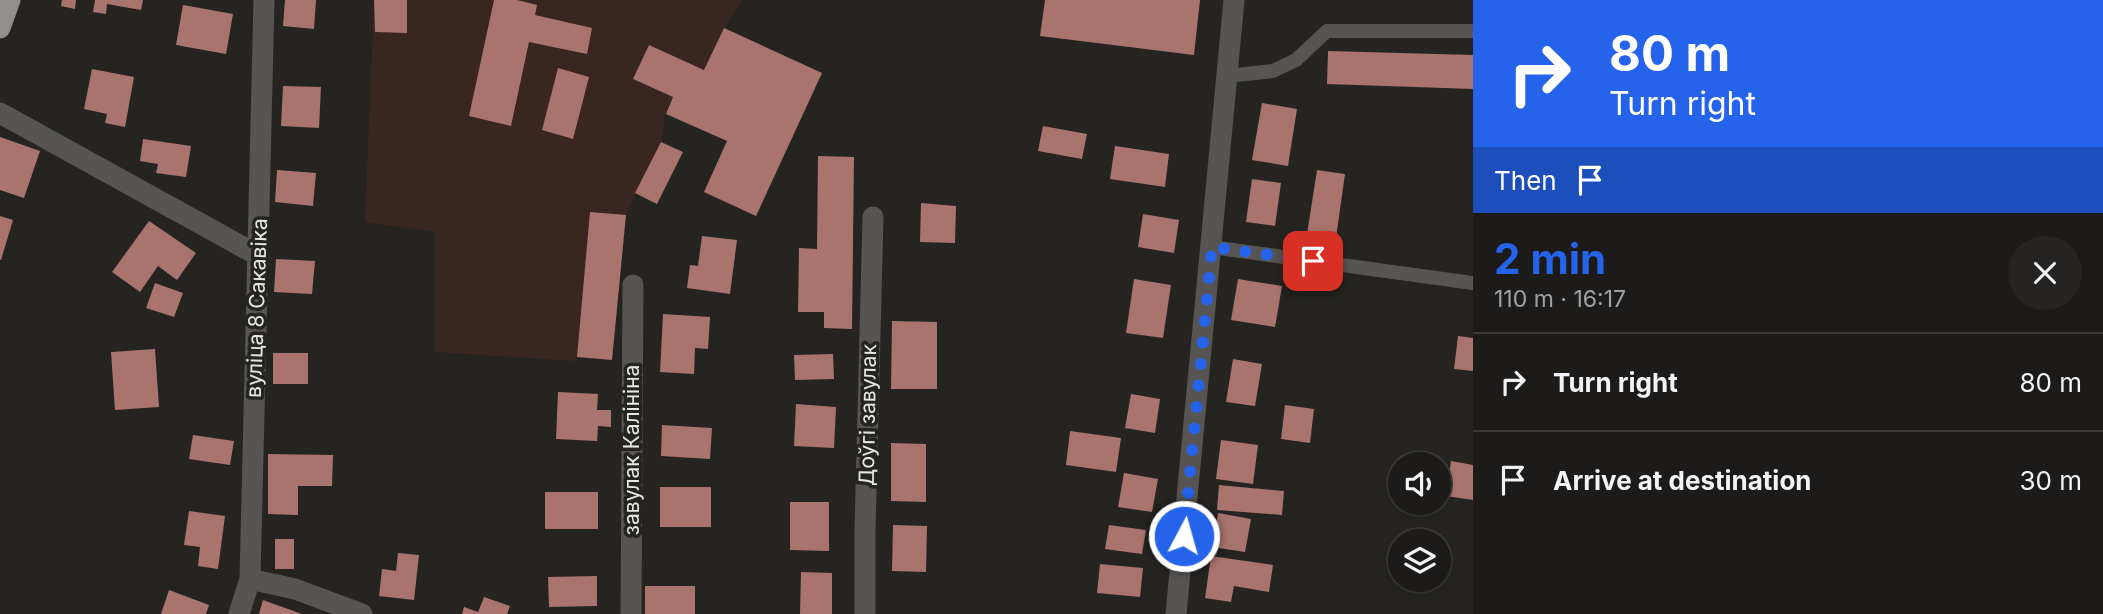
<!DOCTYPE html>
<html lang="en">
<head>
<meta charset="utf-8">
<style>
	body { margin:0; font-family:Inter,sans-serif; background:#252422; color:#f1f3f6; height:100vh; display:flex; flex-direction:column; font-size:26px; white-space:nowrap }
	* { box-sizing:border-box; margin:0 }
	p { font-size:23px; color:#a0a1a2 }
	.icon { flex:none; width:38px; height:38px; fill:none; stroke:currentColor; stroke-width:2; stroke-linecap:round; stroke-linejoin:round }
	.map { position:relative; flex:1; overflow:hidden }
	.details { display:flex; flex-direction:column; background:#1c1b19; width:630px }
	.details>* { flex:none }
	.hud { background:#2563eb; color:#fff; overflow:hidden }
	.buttons { position:absolute; left:1388px; top:452px; display:grid; gap:14px }
	.buttons a { display:grid; place-items:center; width:63px; height:63px; border-radius:50%; background:#1c1b19; box-shadow:0 2px 5px #0004,0 0 0 2px #3a3938; font-size:35px }
	.pin { position:absolute; display:grid; place-items:center; width:60px; height:60px; color:#fff; margin:-30px; border-radius:14px; box-shadow:0 4px 10px #0006 }
	.me { position:absolute; width:77px; margin:-38px; rotate:6deg; stroke-linejoin:round; filter:drop-shadow(0 0 5px #0008) }
	.turn { display:flex; align-items:center; gap:24px; height:147px; padding:0 21px; font-size:32px }
	.turn .icon { width:91px; height:91px; stroke-width:2.5 }
	.turn b { display:block; font-size:49px; line-height:60px }
	.then { display:flex; align-items:center; height:66px; padding:0 21px; background:#0003; gap:14px; font-size:26px }
	.round { display:grid; place-items:center; flex:none; width:74px; height:74px; border-radius:37px; background:#252422 }
	.overview { display:flex; align-items:center; justify-content:space-between; height:119px; padding:0 21px }
	h1 { font-size:42px; font-weight:700; line-height:52px; color:#2563eb }
	ul { padding:0; list-style:none }
	li { display:flex; align-items:center; gap:21px; height:98px; padding:0 21px; border-top:2px solid #3a3938 }
	li div { flex:1 }
	li b { display:block; font-size:26px }
	li em { font-style:normal }
	main { display:flex; flex:1; min-height:0 }
	.map>svg:first-child { display:block }
</style>
</head>
<body>
<main>
<div class="map">
<svg width="1473" height="614" viewBox="0 0 1473 614">
	<rect width="100%" height="100%" fill="#252421"/>
	<path fill="#392620" d="M374,0H742L724,28L704,70L649,45L633,79L673,97L666,114L661,142L626,215L612,360L577,357L576,361L435,352V232L365,222Z"/>
	<g fill="#a9746d">
		<path d="M62,0H76L75,9L61,6Z"/>
		<path d="M95,0H143L141,10L107,4L106,14L93,12Z"/>
		<path d="M285,0H316L314,29L283,26Z"/>
		<path d="M374,0H407V33L375,32Z"/>
		<path d="M494,0H517L537,5L535,15L592,28L587,54L529,42L511,126L469,116Z"/>
		<path d="M1045,0H1200L1194,55L1040,36Z"/>
		<path d="M183,5L233,14L226,54L176,45Z"/>
		<path d="M724,28L822,73L756,216L704,192L727,141L666,114L673,97L633,79L649,45L704,70Z"/>
		<path d="M1328,51L1473,55V89L1327,84Z"/>
		<path d="M558,68L589,77L573,139L542,130Z"/>
		<path d="M92,69L134,77L125,127L105,123L107,114L84,109Z"/>
		<path d="M283,86L321,87L319,128L281,126Z"/>
		<path d="M1262,103L1297,109L1288,166L1252,160Z"/>
		<path d="M1043,126L1087,134L1082,159L1038,151Z"/>
		<path d="M0,137L40,151L24,198L0,190Z"/>
		<path d="M143,139L191,146L186,177L156,173L158,164L140,161Z"/>
		<path d="M661,142L683,152L657,204L635,193Z"/>
		<path d="M1115,146L1169,154L1165,187L1110,179Z"/>
		<path d="M818,156L854,157L852,329L824,328V312H798L799,248L817,249Z"/>
		<path d="M277,170L316,173L313,206L275,202Z"/>
		<path d="M1317,170L1345,174L1336,238L1307,234Z"/>
		<path d="M1252,179L1281,183L1275,226L1246,222Z"/>
		<path d="M921,203L956,206L955,243L920,242Z"/>
		<path d="M590,212L626,215L612,360L577,357Z"/>
		<path d="M1143,214L1179,220L1174,253L1138,247Z"/>
		<path d="M0,216L13,220L1,260H0Z"/>
		<path d="M149,221L196,253L177,280L158,266L140,292L112,272Z"/>
		<path d="M702,236L737,240L730,294L687,288L690,265L698,266Z"/>
		<path d="M276,259L315,261L312,294L274,292Z"/>
		<path d="M1134,279L1171,285L1163,338L1126,333Z"/>
		<path d="M1238,279L1282,286L1275,327L1231,320Z"/>
		<path d="M155,283L183,293L174,317L146,308Z"/>
		<path d="M663,314L710,317L708,349L695,348L694,374L660,372Z"/>
		<path d="M892,321L937,322V389H891Z"/>
		<path d="M1458,336L1473,338V371L1454,369Z"/>
		<path d="M155,349L159,407L115,410L111,352Z"/>
		<rect x="273" y="353" width="35" height="31"/>
		<path d="M833,354L834,379L795,380L794,355Z"/>
		<path d="M1233,359L1262,364L1255,406L1226,402Z"/>
		<path d="M558,392L598,394L597,410H611V427L598,426L597,441L556,439Z"/>
		<path d="M1131,394L1160,399L1155,433L1125,428Z"/>
		<path d="M796,404L836,407L834,448L794,446Z"/>
		<path d="M1285,405L1314,409L1310,443L1281,439Z"/>
		<path d="M662,425L712,428L710,459L661,456Z"/>
		<path d="M1070,431L1121,438L1116,472L1066,465Z"/>
		<path d="M193,435L234,441L230,465L189,459Z"/>
		<path d="M1221,440L1258,445L1253,484L1216,479Z"/>
		<path d="M891,443L926,444V502L891,501Z"/>
		<path d="M268,454L333,455L332,486H298V515L268,514Z"/>
		<path d="M1451,461L1473,465V500L1446,496Z"/>
		<path d="M1124,473L1158,479L1152,512L1118,507Z"/>
		<path d="M1219,485L1284,491L1282,515L1217,510Z"/>
		<rect x="660" y="487" width="51" height="40"/>
		<rect x="545" y="492" width="53" height="37"/>
		<path d="M790,502H829V551L790,550Z"/>
		<path d="M189,511L225,516L218,569L198,566L200,547L184,545Z"/>
		<path d="M1218,513L1251,519L1245,552L1212,547Z"/>
		<path d="M893,525L927,526L926,572L892,571Z"/>
		<path d="M1109,525L1146,530L1142,554L1105,549Z"/>
		<rect x="275" y="539" width="19" height="30"/>
		<path d="M398,553L419,555L414,600L379,596L382,569L396,571Z"/>
		<path d="M1211,556L1273,565L1269,592L1234,586L1231,602L1205,598Z"/>
		<path d="M1100,564L1143,568L1140,597L1097,593Z"/>
		<path d="M801,572L832,573V614H800Z"/>
		<path d="M597,576V606L549,607L548,577Z"/>
		<rect x="645" y="586" width="50" height="28"/>
		<path d="M169,590L209,605L206,614H161Z"/>
		<path d="M484,597L510,606L507,614H462L464,607L478,612Z"/>
		<path d="M263,600L302,614H259Z"/>
	</g>
	<g fill="none" stroke-linecap="round" stroke-linejoin="round">
		<g stroke="#565554" stroke-width="14">
			<path d="M1227,76L1273,71L1296,60L1327,31H1473"/>
			<path d="M1211,247L1473,283"/>
		</g>
		<g stroke="#565554" stroke-width="21">
			<path d="M0,113L259,256"/>
			<path d="M250,579L295,589L362,614"/>
			<path d="M239,614L250,579L264,0"/>
			<path d="M631,614L633,285"/>
			<path d="M865,614V531L873,217"/>
		</g>
		<path stroke="#565554" stroke-width="21" d="M1176,614L1234,0"/>
		<path stroke="#928e8d" stroke-width="21" d="M0,28L10,0"/>
	</g>
	<g fill="none" stroke-linecap="round" stroke-linejoin="round">
		<path stroke="#2563eb" stroke-width="12" stroke-dasharray="0 21.6" d="M1184,536L1212,247L1313,261"/>
	</g>
	<g text-anchor="middle" stroke-width="7" stroke-linejoin="round" paint-order="stroke">
		<g font-size="21" fill="#e6e6e4" stroke="#252421">
			<text transform="translate(257 308) rotate(-88)" y="7">вуліца 8 Сакавіка</text>
			<text transform="translate(868 415) rotate(-89)" y="7">Доўгі завулак</text>
			<text transform="translate(632 450) rotate(-90)" y="7">завулак Калініна</text>
		</g>
	</g>
</svg>
<div class="buttons">
<a><svg class="icon" aria-label="sound" viewBox="0 0 24 24"><path d="M4 9h4l5-4v14l-5-4H4zM17 9q2 3 0 6"/></svg></a>
<a><svg class="icon" aria-label="layers" viewBox="0 0 24 24"><path d="M12 4l9 5-9 5-9-5zM3 14l9 5 9-5"/></svg></a>
</div>
<div class="pin" style="left:1313px;top:261px;background:#d93025"><svg class="icon" aria-label="arrive" viewBox="0 0 24 24"><path d="M6 21V4h12l-3 4 3 4H6"/></svg></div>
<svg class="me" style="left:1184px;top:536px" viewBox="-20 -20 40 40"><circle r="17" fill="#2563eb" stroke="#fff" stroke-width="3"/><path d="M0-11L8 9 0 5-8 9z" fill="#fff"/></svg>
</div>
<section class="details">
<div class="hud">
<div class="turn"><svg class="icon" aria-label="right" viewBox="0 0 24 24"><path d="M7 20v-9h11M14 6l5 5-5 5"/></svg><div><b>80 m</b>Turn right</div></div>
<div class="then">Then<svg class="icon" aria-label="arrive" viewBox="0 0 24 24"><path d="M6 21V4h12l-3 4 3 4H6"/></svg></div>
</div>
<div class="overview"><div><h1>2 min</h1><p>110 m · 16:17</p></div><a class="round"><svg class="icon" aria-label="close" viewBox="0 0 24 24"><path d="M6 6l12 12M18 6L6 18"/></svg></a></div>
<ul>
<li><svg class="icon" aria-label="right" viewBox="0 0 24 24"><path d="M7 20v-9h11M14 6l5 5-5 5"/></svg><div><b>Turn right</b></div><em>80 m</em></li>
<li><svg class="icon" aria-label="arrive" viewBox="0 0 24 24"><path d="M6 21V4h12l-3 4 3 4H6"/></svg><div><b>Arrive at destination</b></div><em>30 m</em></li>
</ul>
</section>
</main>
</body>
</html>
